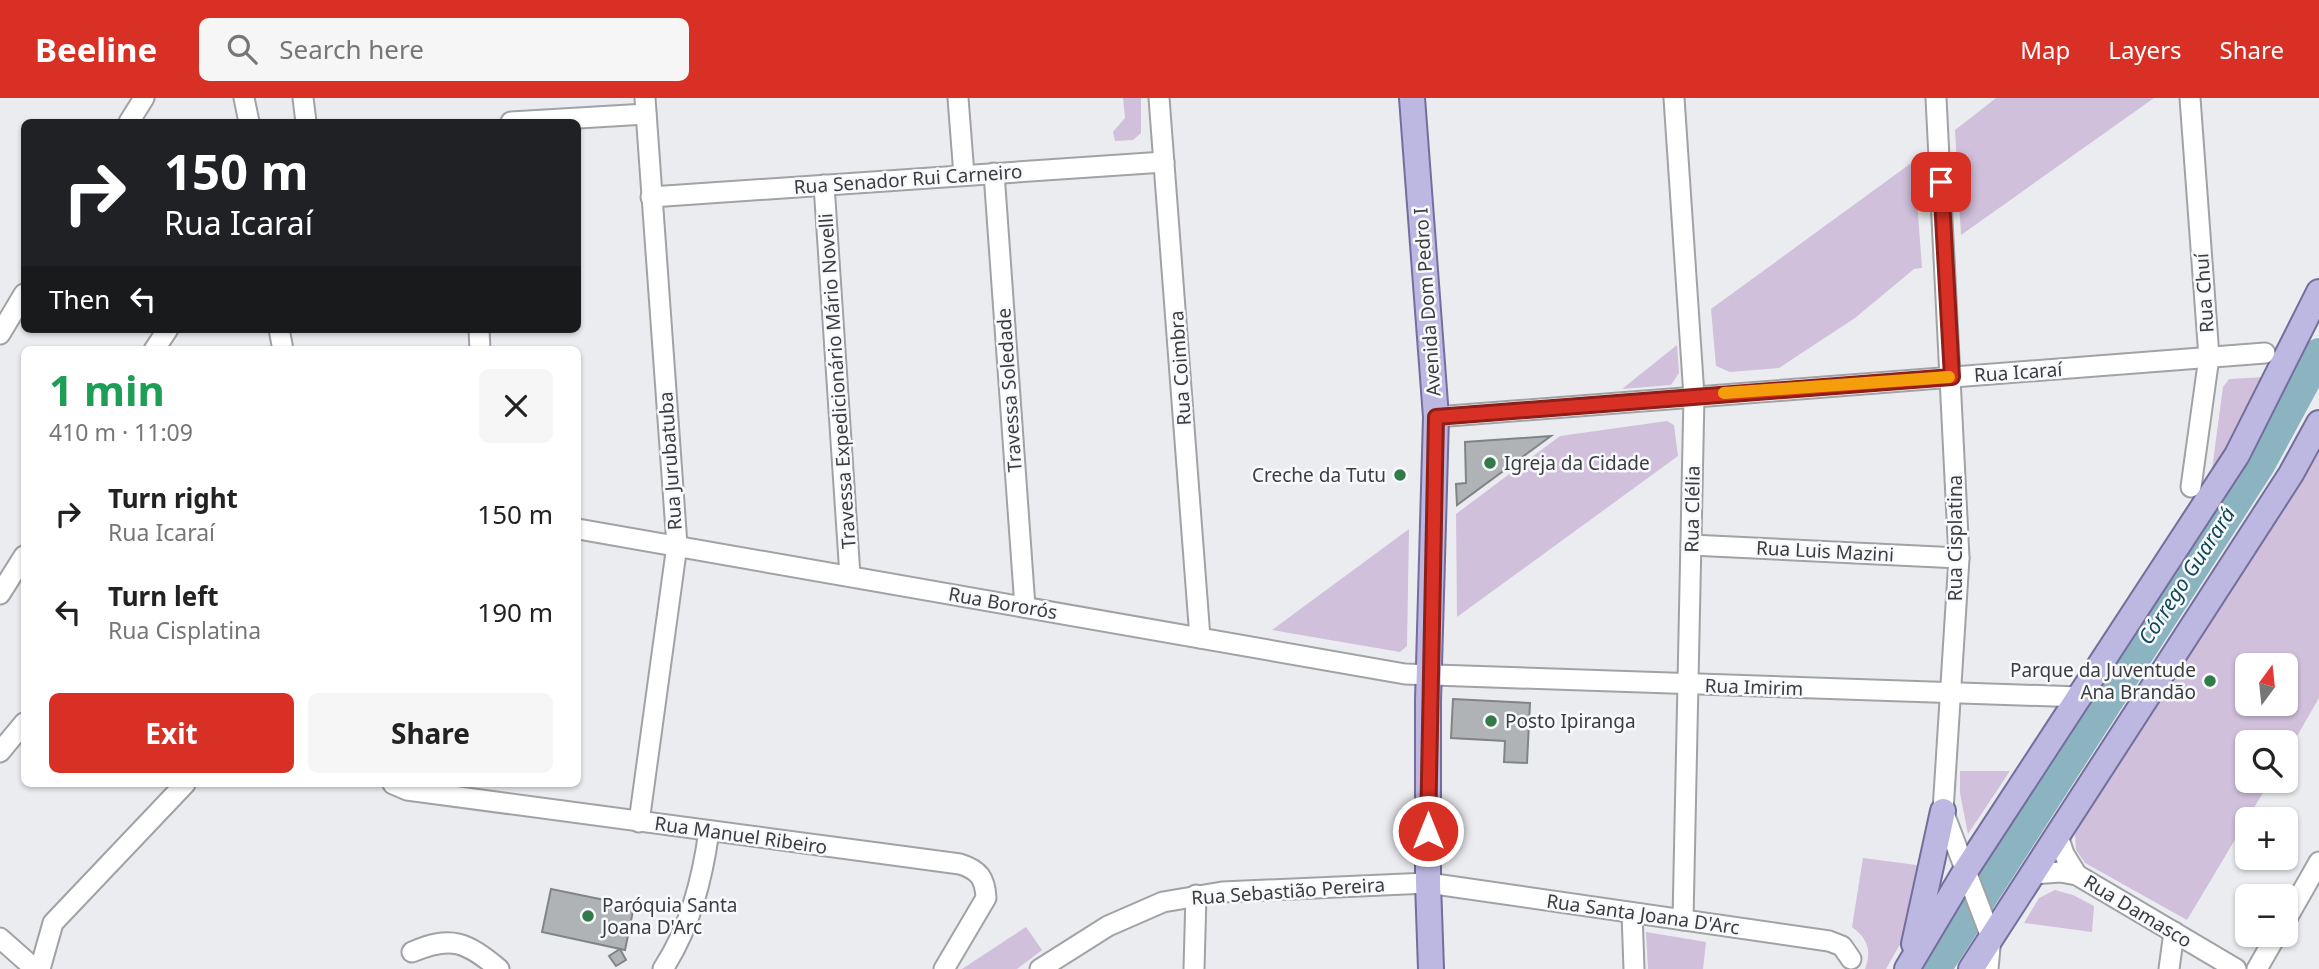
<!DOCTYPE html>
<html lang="en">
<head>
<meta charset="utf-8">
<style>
	body { margin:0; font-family:"Noto Sans",sans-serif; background:#f6f6f6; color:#222; height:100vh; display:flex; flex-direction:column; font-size:26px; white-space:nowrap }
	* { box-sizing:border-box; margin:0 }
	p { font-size:23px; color:#767676 }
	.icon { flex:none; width:38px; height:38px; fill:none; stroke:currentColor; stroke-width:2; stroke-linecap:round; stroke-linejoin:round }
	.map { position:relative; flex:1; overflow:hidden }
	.sheet { position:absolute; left:21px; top:248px; width:560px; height:441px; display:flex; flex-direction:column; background:#fff; border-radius:10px; box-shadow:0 2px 5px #0004 }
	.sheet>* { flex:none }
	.top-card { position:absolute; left:21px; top:21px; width:560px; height:214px; border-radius:10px; box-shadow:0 2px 5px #0004; background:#202124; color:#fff; overflow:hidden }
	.needle { width:46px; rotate:15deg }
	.controls { position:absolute; left:2235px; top:555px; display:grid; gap:14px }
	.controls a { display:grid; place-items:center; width:63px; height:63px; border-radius:10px; background:#fff; box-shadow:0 2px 5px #0004; font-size:35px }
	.pin { position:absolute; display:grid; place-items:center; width:60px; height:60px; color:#fff; margin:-30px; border-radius:14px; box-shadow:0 4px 10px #0006 }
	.me { position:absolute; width:77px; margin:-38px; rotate:0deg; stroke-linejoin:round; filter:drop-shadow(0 0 5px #0008) }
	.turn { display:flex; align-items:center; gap:24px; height:147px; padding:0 28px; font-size:32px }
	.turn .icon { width:91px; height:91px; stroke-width:2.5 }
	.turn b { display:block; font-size:49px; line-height:60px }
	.then { display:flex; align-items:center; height:66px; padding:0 28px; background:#0003; gap:14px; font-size:26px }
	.round { display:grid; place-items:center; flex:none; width:74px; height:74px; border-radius:10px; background:#f6f6f6 }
	.summary { display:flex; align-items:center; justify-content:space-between; height:119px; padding:0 28px }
	h1 { font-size:42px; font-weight:700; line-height:52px; color:#1e9e55 }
	.primary-button { display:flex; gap:14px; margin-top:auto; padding:14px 28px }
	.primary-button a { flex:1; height:80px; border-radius:10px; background:#d93025; color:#fff; font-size:28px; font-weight:700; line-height:80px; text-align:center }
	.primary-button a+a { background:#f6f6f6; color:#222 }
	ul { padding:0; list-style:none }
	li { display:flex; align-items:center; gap:21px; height:98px; padding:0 28px }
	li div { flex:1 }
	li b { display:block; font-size:26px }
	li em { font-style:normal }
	header { display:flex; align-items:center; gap:42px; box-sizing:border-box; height:98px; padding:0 35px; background:#d93025; color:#fff }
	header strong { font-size:33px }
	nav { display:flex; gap:38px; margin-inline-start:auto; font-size:24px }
	.search { width:490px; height:63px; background:#f6f6f6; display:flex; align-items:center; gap:18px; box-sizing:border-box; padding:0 24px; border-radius:10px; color:#767676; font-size:26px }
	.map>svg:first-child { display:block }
</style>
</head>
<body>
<header>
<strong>Beeline</strong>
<div class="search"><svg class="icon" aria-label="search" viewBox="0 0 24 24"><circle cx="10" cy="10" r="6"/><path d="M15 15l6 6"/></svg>Search here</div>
<nav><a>Map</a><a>Layers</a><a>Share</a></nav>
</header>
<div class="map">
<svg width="2319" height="871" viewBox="0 0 2319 871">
	<rect width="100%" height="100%" fill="#eaecef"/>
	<g fill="#d0c0dc" fill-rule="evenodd">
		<path d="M1123,0H1141V35L1133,42L1115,43L1113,34L1125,20Z"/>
		<path d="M1996,0H2154L1961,137L1955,32Z"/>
		<path d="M1914,63L1922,170L1914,171L1855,220L1779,270L1730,274L1716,268L1711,211Z"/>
		<path d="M1677,247L1679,275L1671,287L1622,291Z"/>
		<path d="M2265,279L2211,379L2223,289L2229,281Z"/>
		<path d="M1667,323L1674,327L1678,358L1457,519L1456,416L1560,338Z"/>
		<path d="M2319,350V600L2286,657V644H2247V682L2270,683L2187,822L2085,765L2076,752L2075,736ZM2247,567H2286V606H2247Z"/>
		<path d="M1409,431L1407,548L1400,554L1272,532Z"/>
		<path d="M1960,673H2010L1968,736L1960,695Z"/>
		<path d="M1863,760L1924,768L1907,834L1886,871H1865C1872,853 1868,841 1852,829Z"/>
		<path d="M2055,792L2073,797L2094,808L2092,834L2024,825L2039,800Z"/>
		<path d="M1026,829L1042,852L1017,871H962Z"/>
		<path d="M1646,834L1706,844L1703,871H1648Z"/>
	</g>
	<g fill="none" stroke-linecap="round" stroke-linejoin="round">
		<path stroke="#8bb3c0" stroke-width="32" d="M1935,871L2260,365L2319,256"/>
	</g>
	<g fill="#b0b3b6" stroke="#818486" stroke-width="2">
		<path d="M1551,338L1457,407L1456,386L1466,385L1465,344Z"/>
		<path d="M1453,601L1530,605L1527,665L1504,664L1505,643L1451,640Z"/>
		<path d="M551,791L634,808L625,852L542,834Z"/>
		<path d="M620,851L626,862L616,868L609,858Z"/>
	</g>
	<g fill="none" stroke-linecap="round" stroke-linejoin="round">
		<defs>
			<g id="minor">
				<path d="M244,0L249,24"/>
				<path d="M303,0L306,24"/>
				<path d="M958,0L964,77"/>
				<path d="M1159,0L1200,540"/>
				<path d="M1674,0L1694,298L1683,822"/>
				<path d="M1936,0L1959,460L1943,713L1991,839L1988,871"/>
				<path d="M2190,0L2209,259L2191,389"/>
				<path d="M129,24L144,0"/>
				<path d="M511,24L646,16"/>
				<path d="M994,75L1025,509"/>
				<path d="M824,87L850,478"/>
				<path d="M651,99L1164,64"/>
				<path d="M279,231L283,252"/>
				<path d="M479,231L480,252"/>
				<path d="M0,236L24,196"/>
				<path d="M154,252L168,231"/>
				<path d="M1436,319L2265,255"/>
				<path d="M578,431L1405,576L2080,599"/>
				<path d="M1691,447L1959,460"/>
				<path d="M0,496L24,458"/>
				<path d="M0,654L24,625"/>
				<path d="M393,686L407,692L960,766C979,772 985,780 986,800L944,871"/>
				<path d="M639,724L677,447L645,0"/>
				<path d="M2057,735L2064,756L2077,777"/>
				<path d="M2032,776L2060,774L2077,777L2236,871"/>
				<path d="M1632,815L1634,871"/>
				<path d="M2286,822L2319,764"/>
				<path d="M0,840L35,871"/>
				<path d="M412,854C452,837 466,844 499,871"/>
				<path d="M40,871L53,825L185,686"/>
				<path d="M663,871C690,829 702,783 709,733"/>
				<path d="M1040,871L1108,828L1163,804L1222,794L1428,785L1829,843L1842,848L1851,861"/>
				<path d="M1194,871L1196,797"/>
				<path d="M2169,871L2174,834"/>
				<path d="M2257,871L2277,836"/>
			</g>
			<g id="major">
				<path d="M1412,0L1436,319L1428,603V785L1431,871"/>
				<path d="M1914,846L1943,713"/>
				<path d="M1907,871L1966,772L2237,357L2319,194"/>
				<path d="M1971,871L2291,376L2319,325"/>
			</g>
		</defs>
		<use href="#minor" stroke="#a0a2a5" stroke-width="23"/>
		<use href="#major" stroke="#736e9c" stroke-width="28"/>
		<use href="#minor" stroke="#fff" stroke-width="19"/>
		<use href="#major" stroke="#bcb8e2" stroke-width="24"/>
	</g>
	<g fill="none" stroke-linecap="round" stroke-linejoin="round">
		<defs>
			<path id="route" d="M1428,733L1436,319L1952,279L1941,84"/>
		</defs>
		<use href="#route" stroke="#8d1f18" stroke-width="18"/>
		<use href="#route" stroke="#d93025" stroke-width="12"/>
		<path stroke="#f59e0b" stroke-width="12" d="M1724,295L1949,279"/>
	</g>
	<g fill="#327b49" stroke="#f8f9fc" stroke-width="2.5">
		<circle cx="1490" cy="365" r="7"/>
		<circle cx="1400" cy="377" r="7"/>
		<circle cx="2210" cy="583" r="7"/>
		<circle cx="1491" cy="623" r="7"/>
		<circle cx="588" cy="818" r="7"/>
	</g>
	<g text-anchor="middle" stroke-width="5" stroke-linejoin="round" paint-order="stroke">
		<g font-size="19" fill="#3c3d3e" stroke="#f8f9fc">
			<text transform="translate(908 81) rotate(-4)" y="7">Rua Senador Rui Carneiro</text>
			<text transform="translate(2204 195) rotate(-94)" y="7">Rua Chuí</text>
			<text transform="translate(1427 204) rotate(-94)" y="7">Avenida Dom Pedro I</text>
			<text transform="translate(1180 270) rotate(-94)" y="7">Rua Coimbra</text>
			<text transform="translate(2018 274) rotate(-4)" y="7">Rua Icaraí</text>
			<text transform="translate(837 283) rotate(-94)" y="7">Travessa Expedicionário Mário Novelli</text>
			<text transform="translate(1009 292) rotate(-94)" y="7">Travessa Soledade</text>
			<text transform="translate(670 363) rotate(-94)" y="7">Rua Jurubatuba</text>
			<text transform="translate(1692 411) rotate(-89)" y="7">Rua Clélia</text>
			<text transform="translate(1955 440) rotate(-90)" y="7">Rua Cisplatina</text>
			<text transform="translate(1825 453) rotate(3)" y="7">Rua Luis Mazini</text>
			<text transform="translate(1003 505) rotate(10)" y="7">Rua Bororós</text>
			<text transform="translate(1754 589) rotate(2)" y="7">Rua Imirim</text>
			<text transform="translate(741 737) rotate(8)" y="7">Rua Manuel Ribeiro</text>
			<text transform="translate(1288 793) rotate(-4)" y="7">Rua Sebastião Pereira</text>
			<text transform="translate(2138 813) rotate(31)" y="7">Rua Damasco</text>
			<text transform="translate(1643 816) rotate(8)" y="7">Rua Santa Joana D'Arc</text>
		</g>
		<g font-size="19" fill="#3c3d3e" stroke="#f8f9fc" text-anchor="start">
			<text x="1504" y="372">Igreja da Cidade</text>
			<text x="1386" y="384" text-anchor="end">Creche da Tutu</text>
			<text x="2196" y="579" text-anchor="end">Parque da Juventude<tspan x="2196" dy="22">Ana Brandão</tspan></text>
			<text x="1505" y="630">Posto Ipiranga</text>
			<text x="602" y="814">Paróquia Santa<tspan x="602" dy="22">Joana D'Arc</tspan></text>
		</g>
		<g font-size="21" font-style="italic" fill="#0f4858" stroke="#f8f9fc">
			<text transform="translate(2187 478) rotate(-57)" y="7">Córrego Guarará</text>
		</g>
	</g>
</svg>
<div class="controls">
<a><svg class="needle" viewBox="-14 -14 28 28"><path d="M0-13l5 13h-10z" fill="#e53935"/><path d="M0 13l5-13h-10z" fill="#767676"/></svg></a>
<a><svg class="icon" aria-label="search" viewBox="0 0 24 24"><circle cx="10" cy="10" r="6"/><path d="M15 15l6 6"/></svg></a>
<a>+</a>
<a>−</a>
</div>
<div class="pin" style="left:1941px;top:84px;background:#d93025"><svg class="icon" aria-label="arrive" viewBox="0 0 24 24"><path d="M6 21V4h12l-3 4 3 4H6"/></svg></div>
<svg class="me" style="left:1428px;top:733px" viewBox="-20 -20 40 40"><circle r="17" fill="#d93025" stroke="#fff" stroke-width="3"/><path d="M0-11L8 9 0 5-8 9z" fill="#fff"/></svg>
<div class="top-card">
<div class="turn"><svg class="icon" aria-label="right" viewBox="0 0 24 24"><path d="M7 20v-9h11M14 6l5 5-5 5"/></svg><div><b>150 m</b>Rua Icaraí</div></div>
<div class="then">Then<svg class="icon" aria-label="left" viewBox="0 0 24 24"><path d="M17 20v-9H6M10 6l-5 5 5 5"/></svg></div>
</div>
<section class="sheet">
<div class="summary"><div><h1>1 min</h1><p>410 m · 11:09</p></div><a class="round"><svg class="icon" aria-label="close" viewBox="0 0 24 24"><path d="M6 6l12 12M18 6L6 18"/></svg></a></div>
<ul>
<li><svg class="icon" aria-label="right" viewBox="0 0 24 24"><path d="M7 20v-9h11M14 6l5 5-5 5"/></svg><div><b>Turn right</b><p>Rua Icaraí</p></div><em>150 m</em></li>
<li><svg class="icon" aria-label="left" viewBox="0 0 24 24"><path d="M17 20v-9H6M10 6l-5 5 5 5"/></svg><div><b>Turn left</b><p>Rua Cisplatina</p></div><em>190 m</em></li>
</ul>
<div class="primary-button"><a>Exit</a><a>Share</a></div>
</section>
</div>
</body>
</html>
